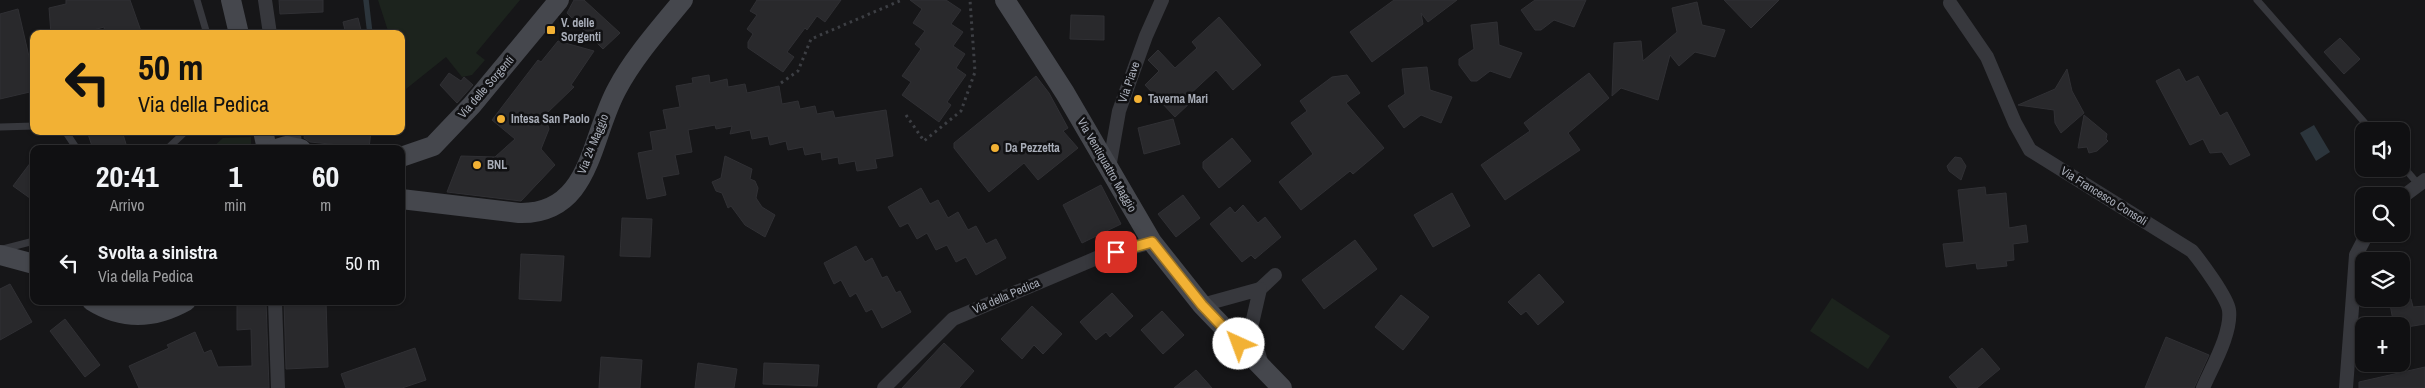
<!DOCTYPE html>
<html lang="it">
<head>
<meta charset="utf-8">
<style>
	body { margin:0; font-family:"Archivo Narrow",sans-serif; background:#1e1e20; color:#f1f3f6; height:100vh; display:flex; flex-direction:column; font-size:19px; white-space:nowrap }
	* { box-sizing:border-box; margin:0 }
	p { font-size:16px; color:#9c9d9f }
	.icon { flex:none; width:28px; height:28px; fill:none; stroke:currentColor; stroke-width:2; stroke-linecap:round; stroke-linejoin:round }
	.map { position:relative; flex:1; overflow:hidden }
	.drawer { position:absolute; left:30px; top:145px; width:375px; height:160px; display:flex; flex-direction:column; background:#101012; border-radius:10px; box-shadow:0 1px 4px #0004,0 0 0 1px #303032 }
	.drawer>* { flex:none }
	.hud { position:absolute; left:30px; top:30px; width:375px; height:105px; border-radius:10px; box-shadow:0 1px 4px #0004,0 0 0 1px #303032; background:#f2b134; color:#111; overflow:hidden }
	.buttons { position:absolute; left:2355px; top:122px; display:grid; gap:10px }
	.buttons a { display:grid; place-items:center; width:55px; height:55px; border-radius:10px; background:#101012; box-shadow:0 1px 4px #0004,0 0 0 1px #303032; font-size:25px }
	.pin { position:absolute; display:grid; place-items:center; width:42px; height:42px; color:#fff; margin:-21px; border-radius:10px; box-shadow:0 2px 8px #0006 }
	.me { position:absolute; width:55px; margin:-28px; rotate:317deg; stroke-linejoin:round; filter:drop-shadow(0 0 4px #0008) }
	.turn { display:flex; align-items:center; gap:18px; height:105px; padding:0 25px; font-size:22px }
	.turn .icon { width:65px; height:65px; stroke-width:2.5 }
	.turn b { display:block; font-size:35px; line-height:42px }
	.eta { display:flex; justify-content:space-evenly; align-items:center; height:85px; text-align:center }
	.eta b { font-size:30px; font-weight:800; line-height:35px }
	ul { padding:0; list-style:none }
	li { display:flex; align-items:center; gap:15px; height:65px; padding:0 25px }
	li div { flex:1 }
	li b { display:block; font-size:19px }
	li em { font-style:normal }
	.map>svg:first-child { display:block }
</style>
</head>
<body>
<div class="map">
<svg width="2425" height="388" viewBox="0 0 2425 388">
	<rect width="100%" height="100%" fill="#161618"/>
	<g fill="#1c231d">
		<path d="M378,0H520L476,53L485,60L472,75L462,77L446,57L406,89L401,73V34H389Z"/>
		<path d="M251,137V149H211L223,138Z"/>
		<path d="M1832,298L1890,336L1868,369L1810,331Z"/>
	</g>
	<path fill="#2c353c" d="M2314,125L2330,152L2316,161L2300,133Z"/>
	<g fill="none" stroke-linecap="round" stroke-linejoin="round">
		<path stroke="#2c353c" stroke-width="5.5" d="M366,0L370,34"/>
	</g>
	<g fill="#29292c" stroke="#303034">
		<path d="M66,0H130L142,34H105L104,27L80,34H51L49,8L66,4Z"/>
		<path d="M279,0H323V12L280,14Z"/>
		<path d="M574,0H584L620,33L603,49L567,13Z"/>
		<path d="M757,0H841L825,22L817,16L807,30L805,28L787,52L794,57L783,72L748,48V42L753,34L747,29L757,15L750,11Z"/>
		<path d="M910,0H946L961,10L951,24L963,32L953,46L965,54L956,68L966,75L947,102L951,105L939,122L902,95L911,82L902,76L921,49L915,44L925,31L913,23L922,9Z"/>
		<path d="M1394,0H1457L1428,22L1421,13L1423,24L1372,62L1350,32Z"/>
		<path d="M1535,0H1586L1574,27L1554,20L1541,30H1535L1521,10Z"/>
		<path d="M1724,0H1779L1751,28Z"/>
		<path d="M1697,2L1702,25L1725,30L1715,57L1695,52L1679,66L1670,55L1658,100L1621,88L1612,96L1614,43L1641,41L1643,61L1677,32L1672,8Z"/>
		<path d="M18,9L34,78V91L0,99V14Z"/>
		<path d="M1071,15L1104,16V40L1070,39Z"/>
		<path d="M1219,17L1261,65L1233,90L1216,70L1187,97L1191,102L1175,117L1145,85L1159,71L1148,60L1158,50L1175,68L1197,48L1192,42Z"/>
		<path d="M358,18L362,34H346L343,22Z"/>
		<path d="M1497,22L1499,45L1522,53L1510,78L1490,71L1477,81H1471L1459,65V59L1474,49L1471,25Z"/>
		<path d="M2340,38L2360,59L2344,74L2324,52Z"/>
		<path d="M558,41L594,51L571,85L574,87L545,115L549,129L541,149L555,165L521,201L447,192L461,156L495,157L515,139L492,120L538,60L541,62Z"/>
		<path d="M1427,67L1430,90L1452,97L1441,123L1421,115L1404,128L1388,106L1405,94L1402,69Z"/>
		<path d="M2067,69L2072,91L2084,113L2061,133L2055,123L2054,110L2018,105L2055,89Z"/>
		<path d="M2179,69L2186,82L2198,76L2220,116L2227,112L2250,155L2230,165L2222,152L2210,153L2203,139L2190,145L2156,81Z"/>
		<path d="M449,73L461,81L464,77L473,85L457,103L440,85Z"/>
		<path d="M1589,73L1609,98L1568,133L1580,150L1505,200L1481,165L1530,131L1524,123Z"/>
		<path d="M709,75L710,83L727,79L728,87L745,84L747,93L779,86L782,104L798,101L800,109L815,106L817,114L833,111L835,118L886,110L893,156L875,159L877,168L857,171L855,161L839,164L838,157L822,160L821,152L805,155L803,147L788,150L786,141L770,145L768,136L752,139L750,130L730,134L732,126L716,129L715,125L688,130L692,152L675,155L679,174L662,177L666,195L647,199L638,153L653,150L650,132L667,129L663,110L680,107L676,86L693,83L692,78Z"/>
		<path d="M1347,75L1360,93L1346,103L1384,148L1353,174L1350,171L1301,210L1279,182L1313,154L1291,123L1307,111L1300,101L1332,77Z"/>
		<path d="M1036,76L1049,93L1068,128L1063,131L1078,148L1038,180L1024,163L989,192L954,148V143Z"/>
		<path d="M2084,115L2107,134L2106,139L2108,141L2097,151L2089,153L2087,147L2078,148Z"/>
		<path d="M1173,119L1180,144L1144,154L1138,128Z"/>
		<path d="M87,131H122L126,144L111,149H93Z"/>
		<path d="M305,131H371L369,148L310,142L304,138Z"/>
		<path d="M1232,138L1251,161L1219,188L1203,168V162Z"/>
		<path d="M725,156L752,169L750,179L755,181L758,188L756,198L762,207L775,215L765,237L745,225L731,206L728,208L722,193L716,191L712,182L721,178Z"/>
		<path d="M1955,157L1961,158L1966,166L1961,180L1949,171L1947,166Z"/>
		<path d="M34,158V201L13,186Z"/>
		<path d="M1101,185L1121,224L1082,243L1063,205Z"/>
		<path d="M1985,187L1986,195L2006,193L2009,228L2026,225L2028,242L2013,244L2014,260L2006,261L2007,266L1977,269L1976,263L1946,267L1943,244L1964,242L1958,190Z"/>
		<path d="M921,188L930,204L938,200L948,218L958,212L968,230L976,226L986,244L996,239L1006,258L976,275L966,257L956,262L947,245L936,250L927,233L917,239L908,223L900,227L888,207Z"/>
		<path d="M1452,193L1470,226L1433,247L1414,215Z"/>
		<path d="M1183,195L1200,218L1176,237L1158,214Z"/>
		<path d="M1243,205L1258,223L1265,217L1281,237L1255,259L1251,255L1242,262L1210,224L1230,207L1235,213Z"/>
		<path d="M622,218L652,219L650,257L620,256Z"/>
		<path d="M1355,240L1377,269L1324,309L1302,280Z"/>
		<path d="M856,246L865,262L872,258L882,278L887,276L896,293L900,291L911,312L882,328L872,309L866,312L856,293L850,297L841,280L834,284L824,263Z"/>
		<path d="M521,254L564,256L561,301L519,299Z"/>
		<path d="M1539,274L1564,302L1538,325L1526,311L1521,315L1508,302Z"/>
		<path d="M10,284L32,322L0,340V289Z"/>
		<path d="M1112,293L1133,316L1110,337L1106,332L1096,340L1080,322Z"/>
		<path d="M1401,295L1429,317L1403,350L1375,327Z"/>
		<path d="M2389,299H2411L2413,307L2425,306V324L2401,328V326H2394Z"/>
		<path d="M237,301H266L269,388H139L129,366L169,348L167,345L195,332L204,353L211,350L218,367L252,366L251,329L237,330Z"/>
		<path d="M284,301H326L328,367L286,369Z"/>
		<path d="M1032,306L1062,334L1043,354L1034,345L1022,359L1001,339Z"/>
		<path d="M1162,311L1184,335L1163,354L1141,330Z"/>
		<path d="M65,319L100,365L85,377L50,331Z"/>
		<path d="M2166,337L2209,355L2194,388H2145Z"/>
		<path d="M944,343L974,371L959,388H902Z"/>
		<path d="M415,348L426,380L402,388H346L341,374Z"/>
		<path d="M1982,348L2000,369L1977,388H1958L1949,377Z"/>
		<path d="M601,357L642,360L640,388H599Z"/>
		<path d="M698,363L737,369L734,388H695Z"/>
		<path d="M764,363L819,365L817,386L763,384Z"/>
		<path d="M2425,367V388H2359V382Z"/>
		<path d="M1196,370L1212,388H1174Z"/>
	</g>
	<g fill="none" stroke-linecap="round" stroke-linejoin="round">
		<g stroke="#3d3f44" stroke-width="3" stroke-dasharray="2.5 4" stroke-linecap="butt">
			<path d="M781,83L798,71L811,39L902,0"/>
			<path d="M906,115L924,141L961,111L975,72L970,0"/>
		</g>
		<g stroke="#37383d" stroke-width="7">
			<path d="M197,0L207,34"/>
			<path d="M2257,0L2372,131"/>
			<path d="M0,127L34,126"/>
			<path d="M65,131L77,149"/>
			<path d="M167,149L186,131"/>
			<path d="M2401,164L2418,184"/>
			<path d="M3,249L34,241"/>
		</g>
		<g stroke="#37383d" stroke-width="14">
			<path d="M265,0L270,34"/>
			<path d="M1950,3L1987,57L2015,123L2030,150L2192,251C2201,262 2227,297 2229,310C2232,333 2212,367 2203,388"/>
			<path d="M293,131L296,147"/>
			<path d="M1109,168L1119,111L1146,36L1162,0"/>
			<path d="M2401,198L2425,180"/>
			<path d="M1260,289L1275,275"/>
			<path d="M275,301L278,388"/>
			<path d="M1202,305L1260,289L1251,328L1262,365"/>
			<path d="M884,388L953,319L1099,257L1152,242"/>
			<path d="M2346,388L2356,255L2367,234"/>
		</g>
		<g stroke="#45474d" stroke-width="20">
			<path d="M231,0L239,34"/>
			<path d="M1005,0L1065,93L1152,242L1202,305L1282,388"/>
			<path d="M263,131L267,149"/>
			<path d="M276,149L286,146L301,149"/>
			<path d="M401,157L433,146L472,105L559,0"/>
			<path d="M401,199L519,213C591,215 590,138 617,89C634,57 660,28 683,0"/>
			<path d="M0,255L34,264"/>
			<path d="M92,301C124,321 154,319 186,301"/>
		</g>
	</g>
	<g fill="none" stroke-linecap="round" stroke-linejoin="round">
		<defs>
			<path id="route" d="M1116,252L1152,242L1202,305L1239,344"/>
		</defs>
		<use href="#route" stroke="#9d7322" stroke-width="12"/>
		<use href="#route" stroke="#f2b134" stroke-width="9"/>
	</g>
	<g fill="#f2b134" stroke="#111113" stroke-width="2">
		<rect x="546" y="25" width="10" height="10" rx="2.5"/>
		<circle cx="1138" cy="99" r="5"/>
		<circle cx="501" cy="119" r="5"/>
		<circle cx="995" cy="148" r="5"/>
		<circle cx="477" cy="165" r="5"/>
	</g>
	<g text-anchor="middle" stroke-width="5" stroke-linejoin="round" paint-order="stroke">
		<g font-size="12" font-weight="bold" fill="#a8adb8" stroke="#111113" text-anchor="start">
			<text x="561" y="27">V. delle<tspan x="561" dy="14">Sorgenti</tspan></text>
			<text x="1148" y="103">Taverna Mari</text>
			<text x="511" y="123">Intesa San Paolo</text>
			<text x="1005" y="152">Da Pezzetta</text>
			<text x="487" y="169">BNL</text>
		</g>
		<g font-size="12" fill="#a8adb8" stroke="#111113">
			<text transform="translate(1129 82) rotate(-71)" y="4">Via Piave</text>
			<text transform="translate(486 87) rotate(-49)" y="4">Via delle Sorgenti</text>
			<text transform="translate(593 144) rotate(-68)" y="4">Via 24 Maggio</text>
			<text transform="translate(1107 165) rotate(60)" y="4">Via Ventiquattro Maggio</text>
			<text transform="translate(2104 196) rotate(32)" y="4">Via Francesco Consoli</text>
			<text transform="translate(1006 296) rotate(-23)" y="4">Via della Pedica</text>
		</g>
	</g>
</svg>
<div class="buttons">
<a><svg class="icon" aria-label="sound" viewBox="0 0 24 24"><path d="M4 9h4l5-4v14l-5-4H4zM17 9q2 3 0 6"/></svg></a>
<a><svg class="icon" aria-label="search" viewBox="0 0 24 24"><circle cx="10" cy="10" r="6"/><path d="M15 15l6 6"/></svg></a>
<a><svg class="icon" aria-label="layers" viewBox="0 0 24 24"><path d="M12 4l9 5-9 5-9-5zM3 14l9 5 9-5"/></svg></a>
<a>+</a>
</div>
<div class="pin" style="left:1116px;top:252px;background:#d93025"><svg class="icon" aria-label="arrive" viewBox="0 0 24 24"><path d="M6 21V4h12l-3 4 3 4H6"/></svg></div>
<svg class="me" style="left:1239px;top:344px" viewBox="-20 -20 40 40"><circle r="19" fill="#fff"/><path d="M0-13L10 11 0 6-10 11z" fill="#f2b134"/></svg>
<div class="hud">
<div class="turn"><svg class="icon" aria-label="left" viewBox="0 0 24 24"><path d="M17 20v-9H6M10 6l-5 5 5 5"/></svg><div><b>50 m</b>Via della Pedica</div></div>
</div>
<section class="drawer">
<div class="eta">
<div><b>20:41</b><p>Arrivo</p></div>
<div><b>1</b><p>min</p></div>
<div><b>60</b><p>m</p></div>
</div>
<ul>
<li><svg class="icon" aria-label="left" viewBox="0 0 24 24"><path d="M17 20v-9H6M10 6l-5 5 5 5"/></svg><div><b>Svolta a sinistra</b><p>Via della Pedica</p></div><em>50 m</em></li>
</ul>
</section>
</div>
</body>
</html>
